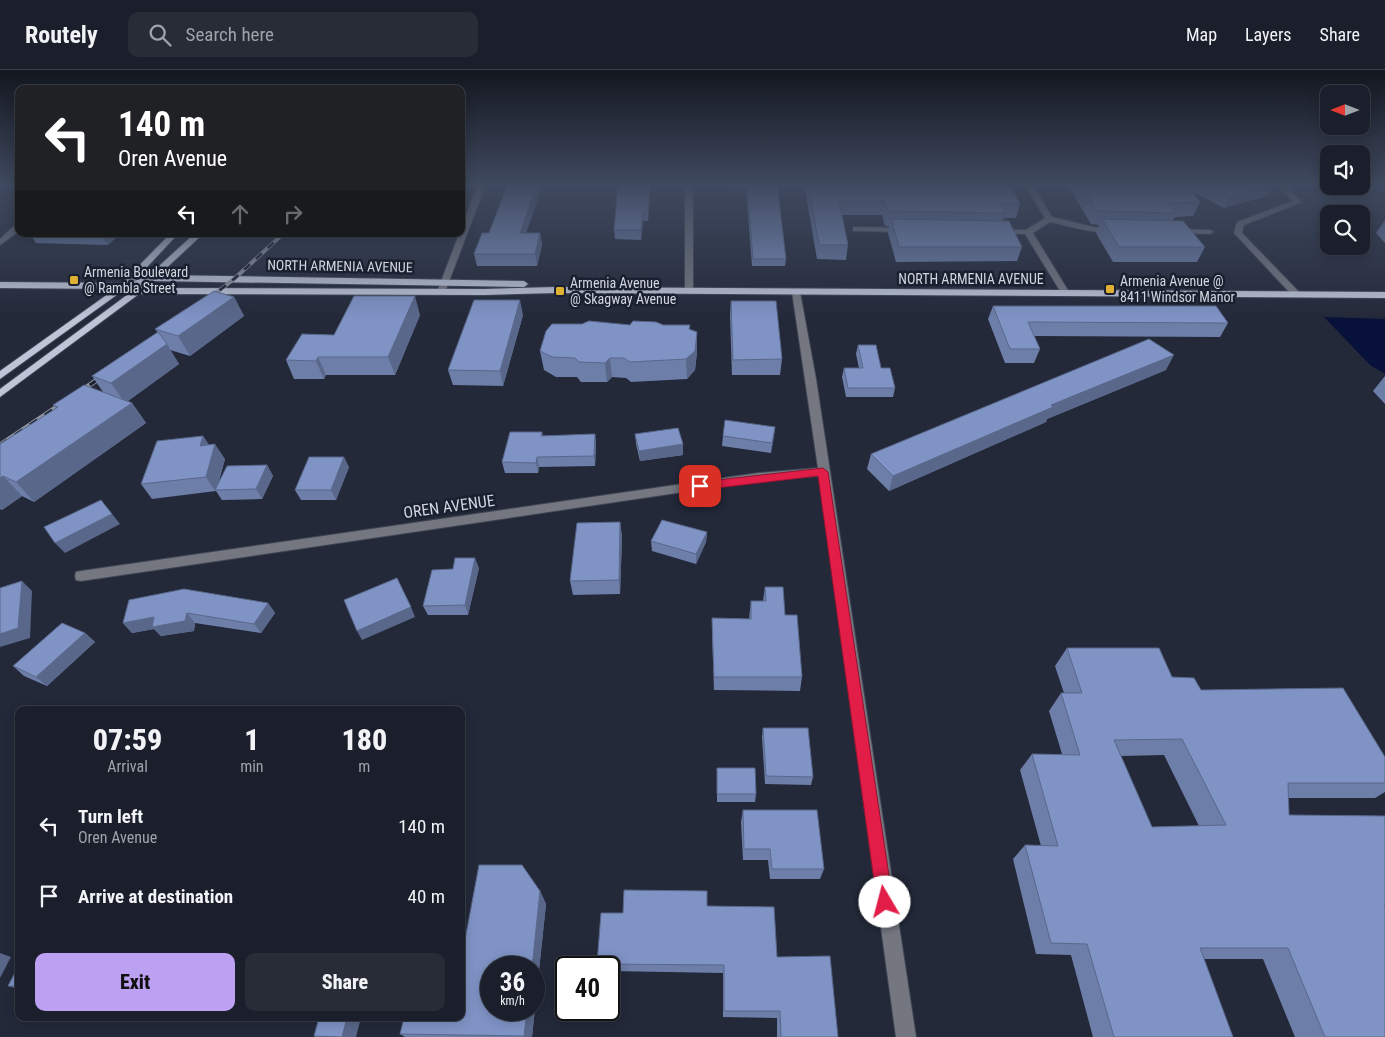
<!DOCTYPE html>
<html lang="en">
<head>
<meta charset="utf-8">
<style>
	body { margin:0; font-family:"Roboto Condensed",sans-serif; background:#272c37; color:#f1f3f6; height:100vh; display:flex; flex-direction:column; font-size:19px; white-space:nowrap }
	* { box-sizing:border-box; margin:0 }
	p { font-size:16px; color:#9fa2a9 }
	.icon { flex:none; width:28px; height:28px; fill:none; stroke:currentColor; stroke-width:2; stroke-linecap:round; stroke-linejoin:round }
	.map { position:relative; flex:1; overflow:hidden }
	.side { position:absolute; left:15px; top:636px; width:450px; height:315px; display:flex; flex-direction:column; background:#1a1f2b; border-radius:10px; box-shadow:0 2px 12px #0003,0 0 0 1px #383d47 }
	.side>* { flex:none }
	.guide { position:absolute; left:15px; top:15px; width:450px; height:152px; border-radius:10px; box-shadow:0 2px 12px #0003,0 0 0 1px #383d47; background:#202124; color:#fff; overflow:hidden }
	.needle { width:32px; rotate:270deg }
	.controls { position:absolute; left:1320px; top:15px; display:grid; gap:10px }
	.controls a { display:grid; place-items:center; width:50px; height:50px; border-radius:10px; background:#1a1f2b; box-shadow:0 2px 12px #0003,0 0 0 1px #383d47; font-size:25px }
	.speed { position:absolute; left:480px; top:886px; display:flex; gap:10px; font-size:25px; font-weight:700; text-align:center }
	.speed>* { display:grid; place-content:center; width:65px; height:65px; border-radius:50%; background:#1a1f2b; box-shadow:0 2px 12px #0003,0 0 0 1px #383d47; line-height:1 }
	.speed small { font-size:12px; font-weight:400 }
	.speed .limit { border:2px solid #111; border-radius:8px; background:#fff; color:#111 }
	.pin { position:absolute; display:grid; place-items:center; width:42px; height:42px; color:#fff; margin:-21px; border-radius:10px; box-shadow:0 2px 8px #0006 }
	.me { position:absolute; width:55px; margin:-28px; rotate:352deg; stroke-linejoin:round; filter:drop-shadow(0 0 4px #0008) }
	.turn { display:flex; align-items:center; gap:18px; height:105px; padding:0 20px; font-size:22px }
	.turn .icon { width:65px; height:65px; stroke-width:2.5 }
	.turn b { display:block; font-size:35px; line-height:42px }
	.lanes { display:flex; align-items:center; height:48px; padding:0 20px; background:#0003; justify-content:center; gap:25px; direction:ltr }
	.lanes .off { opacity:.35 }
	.eta { display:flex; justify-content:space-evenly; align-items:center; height:85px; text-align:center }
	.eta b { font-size:30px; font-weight:800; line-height:35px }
	.primary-button { display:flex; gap:10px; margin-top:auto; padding:10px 20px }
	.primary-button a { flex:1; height:58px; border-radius:10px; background:#bca0f2; color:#111; font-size:20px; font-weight:800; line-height:58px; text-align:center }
	.primary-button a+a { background:#272c37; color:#f1f3f6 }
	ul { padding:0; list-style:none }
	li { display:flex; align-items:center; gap:15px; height:70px; padding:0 20px }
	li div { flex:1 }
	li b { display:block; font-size:19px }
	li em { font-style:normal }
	header { display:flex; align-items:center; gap:30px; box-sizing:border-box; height:70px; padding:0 25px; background:#1a1f2b; border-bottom:1px solid #383d47 }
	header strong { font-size:24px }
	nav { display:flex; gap:28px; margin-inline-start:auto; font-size:18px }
	.search { width:350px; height:45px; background:#272c37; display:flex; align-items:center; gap:12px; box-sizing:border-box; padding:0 18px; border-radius:10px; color:#9fa2a9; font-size:19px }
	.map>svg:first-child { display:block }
</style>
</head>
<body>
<header>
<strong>Routely</strong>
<div class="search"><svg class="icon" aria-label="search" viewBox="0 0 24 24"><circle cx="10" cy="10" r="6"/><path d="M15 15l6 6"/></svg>Search here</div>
<nav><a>Map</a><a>Layers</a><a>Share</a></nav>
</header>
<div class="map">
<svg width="1385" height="967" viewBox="0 0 1385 967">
	<rect width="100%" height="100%" fill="#232939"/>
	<path fill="#071139" d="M1324,247L1385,249V304L1370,295Z"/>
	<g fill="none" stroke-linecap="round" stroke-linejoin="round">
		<defs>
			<g id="minor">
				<path d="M478,114H486L445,222L438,224L437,222L459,164H461V158Z"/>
				<path d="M685,114H693V221L689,224L685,221Z"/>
				<path d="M1024,114H1032L1052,147L1094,157L1115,158L1119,160C1107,168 1065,155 1050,152L1033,163L1069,222L1068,224H1062L1025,164L998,163L994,161L998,159L1026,160L1045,148Z"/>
				<path d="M1275,114H1283L1302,132L1244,155L1242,163L1299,222L1300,224L1296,227L1293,226L1234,163L1237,152L1293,131Z"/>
				<path d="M16,154H19V161L0,175V169Z"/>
				<path d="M853,157L905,158L909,160L905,162L856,161H853Z"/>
				<path d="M1174,159L1210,160L1214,162L1210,164L1177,163H1174Z"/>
				<path d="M796,219L800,222L816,309L916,967H896L819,406L758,411L81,511L76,510L75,506L76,502L81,501L758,403L818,398L792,222Z"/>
			</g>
			<path id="major" d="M170,164H178L134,211L147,207L194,164H203L159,205L524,211L528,214L524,217L154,211L145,218L484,219L556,217L1385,222V228L556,223L484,225L139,224L0,327V319L131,222L125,219L0,309V301L115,219L0,218V212L122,213Z"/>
		</defs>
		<use href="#minor" stroke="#3f4554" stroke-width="2"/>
		<use href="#major" stroke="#3f4554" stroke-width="2"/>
		<use href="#minor" fill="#747780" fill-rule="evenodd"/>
		<use href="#major" fill="#bec5d7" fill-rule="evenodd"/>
		<defs>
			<path id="rail-far1" d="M207,230L234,209L283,164"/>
			<path id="rail" d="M0,375L106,304"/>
		</defs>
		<use href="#rail-far1" stroke="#8d929f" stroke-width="4"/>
		<use href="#rail" stroke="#8d929f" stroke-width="5"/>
		<use href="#rail-far1" stroke="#1a202f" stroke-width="2.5" stroke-dasharray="8" stroke-linecap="butt"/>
		<use href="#rail" stroke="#1a202f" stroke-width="3" stroke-dasharray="9" stroke-linecap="butt"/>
	</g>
	<g fill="#6d7ea9" fill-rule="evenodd">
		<path d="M508,114H543L526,163H540L542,175L537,196H477L474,184L489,163Z"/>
		<path d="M650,114V125L648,151H643L641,170L615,169L614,160Z"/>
		<path d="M728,114H777L786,189L785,196H752L746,118H729Z"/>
		<path d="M804,114H1010L1020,134L1016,148H1004L1003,151L1022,177L1017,191L896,192L888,163L889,156H885L882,145H842L848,175L846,190L817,189Z"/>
		<path d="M1067,114H1274L1267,126L1224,138L1191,121L1200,132L1193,146L1175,147L1173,150L1205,177L1197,192H1113L1096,163L1099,155L1091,154Z"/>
		<path d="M1302,114H1329V115L1304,116Z"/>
		<path d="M1361,114H1377L1374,119H1336L1332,116H1361Z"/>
		<path d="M1385,150V173L1376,163Z"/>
		<path d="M30,164H120L108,175L36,173Z"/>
		<path d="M234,227L244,246L190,286L170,280L179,294L128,331L132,333L146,353L34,432L22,426L2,440L0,439V374L56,339L53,335L103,322L92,306L158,263L155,259Z"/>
		<path d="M731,231L782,289L780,305H732L730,246Z"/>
		<path d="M993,236L1228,253L1220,267L1034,266L1040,279L1034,293H1005L988,249Z"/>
		<path d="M420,245L395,305H326L324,309H294L286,290L334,265Z"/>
		<path d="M523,245L503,316L453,315L448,300Z"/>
		<path d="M630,255H663L690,259L697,282L695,300L687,309L631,312L626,308L612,307L607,312H581L577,307H556L544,300L540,281Z"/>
		<path d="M858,275L881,298L895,318L893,327H846L842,307L844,298H859L856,284Z"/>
		<path d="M1166,300L1047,349L1046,352L889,421L867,399L871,384Z"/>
		<path d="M1385,306V334L1373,321Z"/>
		<path d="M775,357L771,383L722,376L723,366Z"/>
		<path d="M542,362L543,366L595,364L596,375L595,396L539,397L538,403H505L502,392Z"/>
		<path d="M635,364L683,374V385L640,391L636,374Z"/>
		<path d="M203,366L209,375L225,389L218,415L267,395L273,406L262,429L222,430L216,421L152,429L141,414Z"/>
		<path d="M349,397L336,430H301L295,420Z"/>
		<path d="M620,452L622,467L620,524L573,525L570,511Z"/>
		<path d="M707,462L706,472L696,494L652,481L651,471Z"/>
		<path d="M479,498L468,545H428L423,536L453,499Z"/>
		<path d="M765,517L785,545L802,607L800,621L714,620L712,562V548L749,549L751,531H763Z"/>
		<path d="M129,530L268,533L275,543L261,563L195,553L194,561L161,566L154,559L132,563L123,553Z"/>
		<path d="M85,563L95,572L47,616L24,606L13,596Z"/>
		<path d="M1067,578L1172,607L1201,620L1385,687V722L1375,728H1288L1289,745L1385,746V967H1295L1263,889H1204L1233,967H1093L1071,885L1036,884L1013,789L1025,775L1041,776L1020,700L1032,684H1062L1049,641L1061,623H1064L1055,596ZM1164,685L1199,756L1152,757L1121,686Z"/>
		<path d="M763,658L813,707L811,715L765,714L762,667Z"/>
		<path d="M717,698L756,724L755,732H717Z"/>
		<path d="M743,740L824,799L820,809H770L768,790H743L741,752Z"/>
		<path d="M540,821L546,834L532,967H405L400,964L464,875Z"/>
		<path d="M707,836L777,887L838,967H777V948L723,947V903L609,901V898H599L597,894L623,843Z"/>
		<path d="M19,895V919L8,916Z"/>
		<path d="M166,948H257L256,949L168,948Z"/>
		<path d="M314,966L356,967H316Z"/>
	</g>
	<g fill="#59678a">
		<path d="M537,114H543L522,175L520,163Z"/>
		<path d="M1270,114H1274L1267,126L1224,138L1231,125Z"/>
		<path d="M650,116V125L648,151V142Z"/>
		<path d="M643,142V151L641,170V160Z"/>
		<path d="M540,163L542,175L537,196L535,184Z"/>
		<path d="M101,164H120L108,175Z"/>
		<path d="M415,226L420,245L395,305L388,287Z"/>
		<path d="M234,227L244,246L190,286L178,266Z"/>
		<path d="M520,230L523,245L503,316L500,301Z"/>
		<path d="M697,262V282L695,300L687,309L686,289Z"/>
		<path d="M167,274L179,294L125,333L111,313Z"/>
		<path d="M1174,285L1166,300L1047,349L1046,352L889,421L893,406L1051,335Z"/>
		<path d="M318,287L326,305L324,309L316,291Z"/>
		<path d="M610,288L612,307L607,312L605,293Z"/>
		<path d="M132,333L146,353L34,432L16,412Z"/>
		<path d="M775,357L774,367L771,383L772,373Z"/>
		<path d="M595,364L596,375L595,396L594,386Z"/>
		<path d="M203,366L213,381L200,376Z"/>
		<path d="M215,374L225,389L216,420H215L216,422L206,407Z"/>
		<path d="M683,374V385L640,391L639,381Z"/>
		<path d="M344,387L349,397L336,430L331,420Z"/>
		<path d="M537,387L539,397L538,403L536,393Z"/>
		<path d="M267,395L273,406L262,429L256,419Z"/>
		<path d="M3,406L22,426L2,440L0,438V408Z"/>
		<path d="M101,430L120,454L65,483L55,473Z"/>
		<path d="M620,452L622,467L620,524L619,510Z"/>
		<path d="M707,462L706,472L696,494V484Z"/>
		<path d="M475,488L479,498L468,545L465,535Z"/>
		<path d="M22,511L32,521L30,568L0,577V564Z"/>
		<path d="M268,533L275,543L261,563L254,554Z"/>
		<path d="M411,537L415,547L362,570L357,561Z"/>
		<path d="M187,543L195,553L194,561L161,566L154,559L132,563L123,553L154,547Z"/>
		<path d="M85,563L95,572L47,616L36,607Z"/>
		<path d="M540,821L546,834L532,967H524V966L527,940H534V898H532Z"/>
		<path d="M0,883L11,887L0,908Z"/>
		<path d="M347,948H361L356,967H342Z"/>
	</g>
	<g fill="#7f93c5" stroke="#59678a" fill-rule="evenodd">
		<path d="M508,114H537L520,163H540L535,184H474L482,163H489Z"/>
		<path d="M618,114H648V116H650L648,142H643L641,160H614Z"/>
		<path d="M747,114H777L786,189H753Z"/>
		<path d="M808,114H1010L1020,134H1000L1005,143L888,141L885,131H839L848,175H819Z"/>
		<path d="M1080,114H1186L1200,132L1168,133L1176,143L1100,141L1096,140Z"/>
		<path d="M1211,114H1270L1231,125Z"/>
		<path d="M891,149L1009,151L1022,177H899Z"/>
		<path d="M1102,149L1183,151L1205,177H1119Z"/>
		<path d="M214,221L234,227L178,266L155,259Z"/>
		<path d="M354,226H415L388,287H318L316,291L286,290L302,264L334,265Z"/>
		<path d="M474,230H520L500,301L448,300Z"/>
		<path d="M731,231H776L782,289L733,290Z"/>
		<path d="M993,236H1216L1228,253L1028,252L1040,279H1010Z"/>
		<path d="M589,251L630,255L633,251L656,252L663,255H690L689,259L697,262L695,281L686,289L630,292L624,288H610L605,293L579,292L575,288L552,287L540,281L546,261L552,254H582Z"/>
		<path d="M158,262L167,274L111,313L92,306Z"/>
		<path d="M1149,269L1174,285L1051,335L1053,337L893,406L871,384Z"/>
		<path d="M858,275H876L881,298H890L895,318H848L844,298H863Z"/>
		<path d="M84,315L132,333L16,412L3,406L0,408V374L58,337L53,335Z"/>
		<path d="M725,350L775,357L772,373L723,366Z"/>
		<path d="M678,358L683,374L639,381L635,364Z"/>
		<path d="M510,362H542L541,366L595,364L594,386L537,387L536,393L502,392Z"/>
		<path d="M203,366L200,376L215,374L206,407L141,414L157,371Z"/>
		<path d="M309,387H344L331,420H295Z"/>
		<path d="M267,395L256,419L215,420L227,396Z"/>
		<path d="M101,430L112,444L55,473L44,457Z"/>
		<path d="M662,450L707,462L696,484L651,471Z"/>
		<path d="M620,452L619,510L570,511L577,453Z"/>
		<path d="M455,488H475L465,535L423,536L432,500L453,499Z"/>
		<path d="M397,508L411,537L357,561L344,530Z"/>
		<path d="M22,511L18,558L0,564V518Z"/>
		<path d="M765,517H783L785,545H797L802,607H714L712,548L751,549V531H766Z"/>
		<path d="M184,519L268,533L254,554L187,543L185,551L152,557L154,547L123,553L129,530Z"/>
		<path d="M62,553L85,563L36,607L13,596Z"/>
		<path d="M1067,578H1159L1172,607L1194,608L1201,620L1343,618L1385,687V713H1288L1289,745L1385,746V836H1384L1385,837V967H1325L1288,878H1200L1233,967H1114L1087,874L1051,873L1025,775L1058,776L1032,684L1080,685L1061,623H1082ZM1182,669L1226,755L1152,757L1114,670Z"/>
		<path d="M763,658H808L813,707L766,706Z"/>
		<path d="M717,698H755L756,724H717Z"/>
		<path d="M743,740H817L824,799H772L770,779H744Z"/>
		<path d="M479,795H522L540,821L532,898H491V940H527L524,966L400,964L404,948H461V874L464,875Z"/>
		<path d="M624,820L707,821V836L774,837L777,887L830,886L838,967H781L780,941H724V895L597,894L601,843H623Z"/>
		<path d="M19,895V916H8Z"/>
		<path d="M319,948H347L342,967L314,966Z"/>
	</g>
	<linearGradient id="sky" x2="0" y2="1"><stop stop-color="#13171f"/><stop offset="0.46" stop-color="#3f495f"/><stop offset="1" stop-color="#3f495f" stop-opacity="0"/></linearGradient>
	<rect width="1385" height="249" fill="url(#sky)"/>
	<path fill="#e11d48" stroke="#92132f" d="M823,398L828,402L893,832L891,838L885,840L880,838L877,832L818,406L700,420L695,416L700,412Z"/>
	<g fill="#deb133" stroke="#1a202f" stroke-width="2">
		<rect x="69" y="205" width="10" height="10" rx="2.5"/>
		<rect x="1105" y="214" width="10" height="10" rx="2.5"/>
		<rect x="555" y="216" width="10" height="10" rx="2.5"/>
	</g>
	<g text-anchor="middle" stroke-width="5" stroke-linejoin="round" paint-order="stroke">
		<g font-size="14" fill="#d1d6e0" stroke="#1a202f">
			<text transform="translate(340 196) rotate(1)" y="5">NORTH ARMENIA AVENUE</text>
			<text x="971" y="214">NORTH ARMENIA AVENUE</text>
		</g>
		<g font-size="14" fill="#d1d6e0" stroke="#1a202f" text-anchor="start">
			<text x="84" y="207">Armenia Boulevard<tspan x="84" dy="16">@ Rambla Street</tspan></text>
			<text x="1120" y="216">Armenia Avenue @<tspan x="1120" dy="16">8411 Windsor Manor</tspan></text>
			<text x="570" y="218">Armenia Avenue<tspan x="570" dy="16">@ Skagway Avenue</tspan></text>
		</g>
		<g font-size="16" fill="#d1d6e0" stroke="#1a202f">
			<text transform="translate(449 436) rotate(-8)" y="6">OREN AVENUE</text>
		</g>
	</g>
</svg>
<div class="controls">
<a><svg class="needle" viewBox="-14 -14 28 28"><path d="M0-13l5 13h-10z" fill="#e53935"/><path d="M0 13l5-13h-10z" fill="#9fa2a9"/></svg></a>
<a><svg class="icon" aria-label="sound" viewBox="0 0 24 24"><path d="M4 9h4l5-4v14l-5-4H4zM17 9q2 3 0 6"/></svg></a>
<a><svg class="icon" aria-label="search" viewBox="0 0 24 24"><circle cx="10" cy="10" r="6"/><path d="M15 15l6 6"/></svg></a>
</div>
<div class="speed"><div>36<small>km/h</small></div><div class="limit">40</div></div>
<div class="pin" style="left:700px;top:416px;background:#d93025"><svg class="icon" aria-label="arrive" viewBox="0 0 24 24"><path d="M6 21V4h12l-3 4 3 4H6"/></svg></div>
<svg class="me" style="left:885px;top:832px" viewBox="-20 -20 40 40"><circle r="19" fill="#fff"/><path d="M0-13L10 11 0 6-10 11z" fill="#e11d48"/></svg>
<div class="guide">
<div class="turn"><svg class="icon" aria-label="left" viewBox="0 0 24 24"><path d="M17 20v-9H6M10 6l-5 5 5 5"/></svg><div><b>140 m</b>Oren Avenue</div></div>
<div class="lanes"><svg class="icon" aria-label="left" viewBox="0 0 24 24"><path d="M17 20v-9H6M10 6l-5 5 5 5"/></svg><svg class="icon off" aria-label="ahead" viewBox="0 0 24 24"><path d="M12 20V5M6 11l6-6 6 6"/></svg><svg class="icon off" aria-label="right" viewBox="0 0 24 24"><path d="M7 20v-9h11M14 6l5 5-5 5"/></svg></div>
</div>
<section class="side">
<div class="eta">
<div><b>07:59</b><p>Arrival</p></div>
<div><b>1</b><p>min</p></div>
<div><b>180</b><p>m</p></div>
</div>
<ul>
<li><svg class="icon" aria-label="left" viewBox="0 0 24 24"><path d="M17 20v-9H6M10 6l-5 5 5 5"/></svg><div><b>Turn left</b><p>Oren Avenue</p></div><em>140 m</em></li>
<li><svg class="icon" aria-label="arrive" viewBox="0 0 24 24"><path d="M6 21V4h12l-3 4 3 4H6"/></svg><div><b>Arrive at destination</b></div><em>40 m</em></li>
</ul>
<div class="primary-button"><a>Exit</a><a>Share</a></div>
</section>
</div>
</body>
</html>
